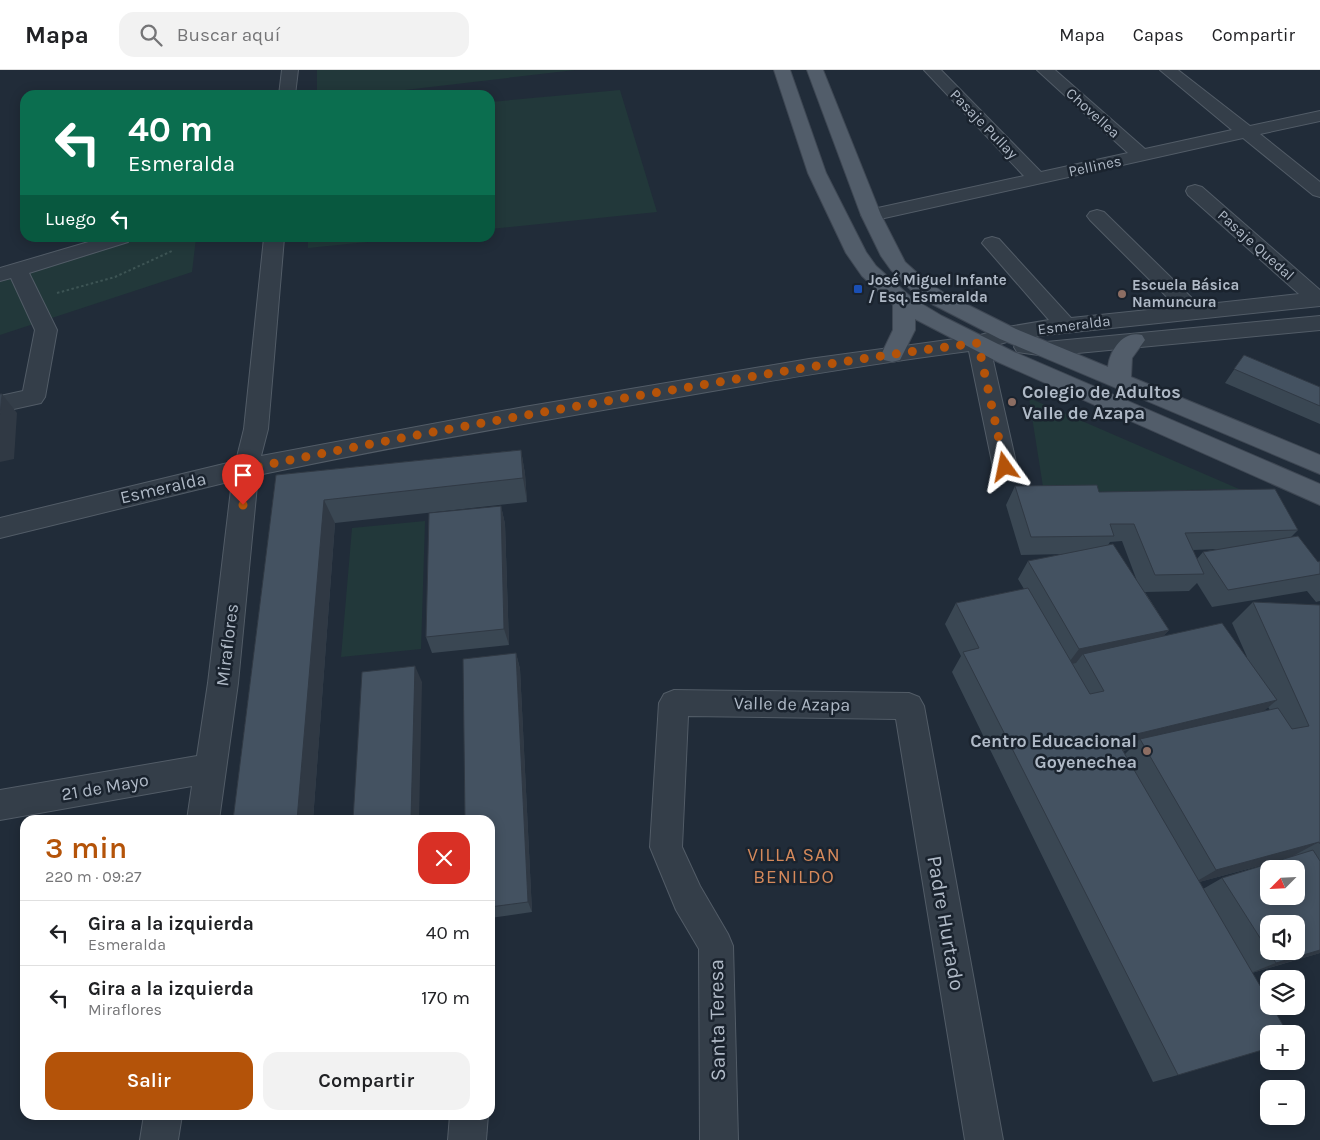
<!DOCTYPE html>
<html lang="es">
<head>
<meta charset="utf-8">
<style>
	body { margin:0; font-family:Karla,sans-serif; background:#f2f2f2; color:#202124; height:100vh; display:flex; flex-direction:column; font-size:19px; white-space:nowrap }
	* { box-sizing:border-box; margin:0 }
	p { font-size:16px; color:#757577 }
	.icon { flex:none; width:28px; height:28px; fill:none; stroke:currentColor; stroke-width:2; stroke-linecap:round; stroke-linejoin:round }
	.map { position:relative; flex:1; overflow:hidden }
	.panel { position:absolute; left:20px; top:745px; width:475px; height:305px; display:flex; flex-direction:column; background:#fff; border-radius:15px; box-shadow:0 2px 12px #0003 }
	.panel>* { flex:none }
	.hud { position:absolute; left:20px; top:20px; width:475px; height:152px; border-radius:15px; box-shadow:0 2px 12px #0003; background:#0b6e4f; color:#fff; overflow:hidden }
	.needle { width:32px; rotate:246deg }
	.controls { position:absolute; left:1260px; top:790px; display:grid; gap:10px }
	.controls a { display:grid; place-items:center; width:45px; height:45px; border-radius:10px; background:#fff; box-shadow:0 2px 12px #0003; font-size:25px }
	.pin { position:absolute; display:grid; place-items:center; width:42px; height:42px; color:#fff; margin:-51px -21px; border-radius:50% 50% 50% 0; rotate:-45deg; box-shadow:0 0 5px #0007 }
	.pin .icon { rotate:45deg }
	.me { position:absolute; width:55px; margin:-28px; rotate:348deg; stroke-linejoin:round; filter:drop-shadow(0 0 4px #0008) }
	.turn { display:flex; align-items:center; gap:18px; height:105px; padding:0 25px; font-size:22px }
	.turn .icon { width:65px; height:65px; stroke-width:2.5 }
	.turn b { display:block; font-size:35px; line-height:42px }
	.then { display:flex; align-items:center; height:48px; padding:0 25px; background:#0003; gap:10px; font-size:19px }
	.round { display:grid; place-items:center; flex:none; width:52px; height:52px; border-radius:15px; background:#f2f2f2 }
	.headline { display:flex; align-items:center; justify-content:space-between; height:85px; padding:0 25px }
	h1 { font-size:30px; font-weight:600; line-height:38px; color:#b45309 }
	.action { display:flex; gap:10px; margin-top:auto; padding:10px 25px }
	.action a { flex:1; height:58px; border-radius:15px; background:#b45309; color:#fff; font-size:20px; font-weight:600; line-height:58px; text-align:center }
	.action a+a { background:#f2f2f2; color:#202124 }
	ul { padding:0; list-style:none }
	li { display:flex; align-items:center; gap:15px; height:65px; padding:0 25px; border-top:1px solid #e0e0e0 }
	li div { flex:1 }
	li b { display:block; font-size:19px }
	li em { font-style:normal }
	header { display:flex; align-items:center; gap:30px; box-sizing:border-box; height:70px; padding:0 25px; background:#fff; border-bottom:1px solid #e0e0e0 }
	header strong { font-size:24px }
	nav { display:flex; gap:28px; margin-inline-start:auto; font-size:18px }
	.search { width:350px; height:45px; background:#f2f2f2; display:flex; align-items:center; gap:12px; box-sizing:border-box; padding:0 18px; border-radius:15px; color:#757577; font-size:19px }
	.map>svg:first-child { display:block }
</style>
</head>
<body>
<header>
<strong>Mapa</strong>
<div class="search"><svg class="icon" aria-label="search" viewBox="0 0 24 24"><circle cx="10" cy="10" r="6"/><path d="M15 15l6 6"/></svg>Buscar aquí</div>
<nav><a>Mapa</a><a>Capas</a><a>Compartir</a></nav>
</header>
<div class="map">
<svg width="1320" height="1070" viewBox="0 0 1320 1070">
	<rect width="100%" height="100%" fill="#212c39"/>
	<g fill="#22383a">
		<path d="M317,0H575L362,25H317Z"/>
		<path d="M620,20L657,142L490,159V32Z"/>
		<path d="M141,168H196L192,202L0,265V212Z"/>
		<path d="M308,168H407L308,178Z"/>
		<path d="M1029,328L1239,419L1044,423Z"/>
		<path d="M425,451L421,579L341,587L352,458Z"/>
	</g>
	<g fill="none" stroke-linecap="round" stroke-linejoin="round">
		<defs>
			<g id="minor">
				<path d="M282,0H298L295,25H279Z"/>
				<path d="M924,0H941L1041,102L1128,83L1037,0H1055L1145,79L1232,60L1160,0H1178L1250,56L1320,41V51L1260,64L1320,112V127L1313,125L1243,68L871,151L864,149L861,145L864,141L1024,106Z"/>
				<path d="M1195,115L1202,117L1320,220V236L1045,265L1010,271L990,277L1017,397L1014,403L1005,406L996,403L993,397L969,281C860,295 752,314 644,333C515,355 386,378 258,405L238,613L219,750H187L192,716L0,750V720L197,686L208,613L232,411L0,468V448L236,391L244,359L264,168H284L268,359L261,386L524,337L809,289L977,266L1008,257L1049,250L982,173L985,169L992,167L999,169L1071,248L1177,237L1090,150L1087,146L1090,142L1097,140L1104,142L1199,235L1299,224L1188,125L1186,121L1188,117Z"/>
				<path d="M102,168H131L128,172L29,203L57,260L45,327L41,333L0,342V326L23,321L35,260L11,208L0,211V198Z"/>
				<path d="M1320,246V260L1046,286L1017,282L1014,277L1017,272L1025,270L1046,272Z"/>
				<path d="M674,620L909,623L919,627L924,636L1003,1070H965L896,649L688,646L682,777L700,816L728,864L733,876L738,1070H700L699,879L676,840L650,777L659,633L664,624Z"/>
				<path d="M144,1045H182L178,1070H140Z"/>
				<path d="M450,1045H488L486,1070H448Z"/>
			</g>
			<g id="major">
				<path d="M774,0H790L826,103L866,182L876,196L912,228L942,246L1014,282L1320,414V435L998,292L915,249V260L900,290L892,292L884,290L881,285L893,260V235L862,206L846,183L808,103Z"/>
				<path d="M807,0H823L881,145L905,192L925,210L944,223L1016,259L1108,297C1110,280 1123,260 1142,265L1145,270L1132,288L1131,307L1320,385V404L1000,269L930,233L911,220L891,200L881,186L861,145Z"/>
			</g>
		</defs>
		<use href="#minor" stroke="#525c67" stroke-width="2"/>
		<use href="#major" stroke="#3e4753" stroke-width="2"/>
		<path stroke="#3d5454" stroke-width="2" stroke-dasharray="2.5 2.5" stroke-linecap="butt" d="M57,223L115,207L172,181"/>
		<use href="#minor" fill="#343e49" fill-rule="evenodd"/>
		<use href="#major" fill="#525d6a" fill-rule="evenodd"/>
	</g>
	<g fill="#3a4753" fill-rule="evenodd">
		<path d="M1244,285L1320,317V354L1225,313Z"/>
		<path d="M521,380L525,404L527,432L335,453L313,750H233L276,405Z"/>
		<path d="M1015,416L1099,422L1298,460L1291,467L1318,492L1320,491V531L1316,532L1307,521L1212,537L1197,513L1189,521L1145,522L1169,560L1163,566L1247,587L1232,553L1253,532L1320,535V883L1252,903L1178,1005L1153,1012L952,602L961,586L945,554L956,533L1024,519L1018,509L1028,491L1065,484L1021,485L1006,435ZM1122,471L1137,511L1108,475L1110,472ZM1218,479L1203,482L1197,489L1193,480ZM1268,637L1270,640L1262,642ZM1130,679L1125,684L1123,681ZM1281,790L1222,808L1203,819L1199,812Z"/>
		<path d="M501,436L505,454L509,575L432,583L426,567Z"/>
		<path d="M516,583L520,599L532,842L490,848V750Z"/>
	</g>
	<g fill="#303944">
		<path d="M2,324L17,343L14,389L0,392V345Z"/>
		<path d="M521,380L525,404L527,432L523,408Z"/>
		<path d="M324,430L335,453L313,750H297Z"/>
		<path d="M501,436L505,454L509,575L504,559Z"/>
		<path d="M1169,560L1154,576L1083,584L1076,593L1067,595L1079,579Z"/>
		<path d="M516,583L520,599L532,842L528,832Z"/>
		<path d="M415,596L422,612L419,750H411Z"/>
		<path d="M1277,630L1254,649L1140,669L1130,679L1098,687L1116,669Z"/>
		<path d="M1319,772L1291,787L1192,814L1216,800Z"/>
		<path d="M1320,880V883L1248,904L1276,893Z"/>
	</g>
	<g fill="#445261" stroke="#303944" fill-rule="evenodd">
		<path d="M1244,285L1320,317V336L1234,299Z"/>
		<path d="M0,324H2L0,345Z"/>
		<path d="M521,380L523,408L324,430L297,750H233L276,405Z"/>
		<path d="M1097,415L1099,422L1275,419L1298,460L1185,463L1204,504L1155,505L1134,454H1110L1114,466L1031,467L1015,416Z"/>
		<path d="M501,436L504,559L426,567L429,443Z"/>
		<path d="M1298,466L1318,492L1320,491V504L1228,520L1203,482Z"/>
		<path d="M1113,474L1169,560L1079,579L1028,491Z"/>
		<path d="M1028,518L1090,624L1104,621L1083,584L1222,553L1277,630L1116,669L1269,931V936H1272L1288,964H1269V978L1178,1005L963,582L979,578L956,533Z"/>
		<path d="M1253,532L1320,535V774L1319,772L1216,800L1140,669L1278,638L1292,659L1309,656Z"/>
		<path d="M516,583L528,832L490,837V750H465L463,589Z"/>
		<path d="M415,596L411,750H353L362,602Z"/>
		<path d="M1313,780L1320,791V880L1276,893L1222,808ZM1269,799H1296V826H1269ZM1269,854H1296V881H1269Z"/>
	</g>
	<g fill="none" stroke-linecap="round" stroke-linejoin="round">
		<path stroke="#b45309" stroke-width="9" stroke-dasharray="0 16.2" d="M243,435L246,399C390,369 534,343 678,319C778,302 878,285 978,273L1005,397"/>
	</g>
	<rect fill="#1a4fb4" stroke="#1a232e" stroke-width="2" x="853" y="214" width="10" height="10" rx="2.5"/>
	<g fill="#8d6e63" stroke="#1a232e" stroke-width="2">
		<circle cx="1122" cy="224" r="5"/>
		<circle cx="1012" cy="332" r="5"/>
		<circle cx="1147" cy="681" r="5"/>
	</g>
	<g text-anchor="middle" stroke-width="5" stroke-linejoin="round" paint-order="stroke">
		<g font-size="15" fill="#afb9c6" stroke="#1a232e">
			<text transform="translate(1093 43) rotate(42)" y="5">Chovellea</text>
			<text transform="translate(984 54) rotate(46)" y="5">Pasaje Pullay</text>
			<text transform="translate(1095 96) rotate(-12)" y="5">Pellines</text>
			<text transform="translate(1256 175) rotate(42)" y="5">Pasaje Quedal</text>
			<text transform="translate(1074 255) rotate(-7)" y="5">Esmeralda</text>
		</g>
		<g font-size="15" font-weight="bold" fill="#afb9c6" stroke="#1a232e" text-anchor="start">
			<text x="868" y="215">José Miguel Infante<tspan x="868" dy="17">/ Esq. Esmeralda</tspan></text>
			<text x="1132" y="220">Escuela Básica<tspan x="1132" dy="17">Namuncura</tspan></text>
		</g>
		<g font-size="18" font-weight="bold" fill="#afb9c6" stroke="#1a232e" text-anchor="start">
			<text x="1022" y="328">Colegio de Adultos<tspan x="1022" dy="21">Valle de Azapa</tspan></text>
			<text x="1137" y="677" text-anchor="end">Centro Educacional<tspan x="1137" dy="21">Goyenechea</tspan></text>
		</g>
		<g font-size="18" fill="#afb9c6" stroke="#1a232e">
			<text transform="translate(163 418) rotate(-13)" y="6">Esmeralda</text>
			<text transform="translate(227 575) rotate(-83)" y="6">Miraflores</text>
			<text transform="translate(792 634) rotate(1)" y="6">Valle de Azapa</text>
			<text transform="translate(105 717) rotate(-10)" y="6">21 de Mayo</text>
		</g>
		<g font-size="19" letter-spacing="1" fill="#d5895b" stroke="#1a232e">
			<text x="794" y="791">VILLA SAN<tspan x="794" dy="22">BENILDO</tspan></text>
		</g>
		<g font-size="21" fill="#afb9c6" stroke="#1a232e">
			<text transform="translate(946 853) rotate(80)" y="7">Padre Hurtado</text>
			<text transform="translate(717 950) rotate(-91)" y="7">Santa Teresa</text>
		</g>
	</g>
</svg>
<div class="controls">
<a><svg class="needle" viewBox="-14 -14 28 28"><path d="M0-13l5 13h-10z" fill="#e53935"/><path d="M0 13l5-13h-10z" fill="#757577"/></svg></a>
<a><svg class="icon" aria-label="sound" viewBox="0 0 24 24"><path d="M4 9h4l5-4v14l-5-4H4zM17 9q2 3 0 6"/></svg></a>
<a><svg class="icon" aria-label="layers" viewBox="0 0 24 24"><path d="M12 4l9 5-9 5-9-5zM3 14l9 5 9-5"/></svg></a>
<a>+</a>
<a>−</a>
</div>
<div class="pin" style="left:243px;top:435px;background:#d93025"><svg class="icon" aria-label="arrive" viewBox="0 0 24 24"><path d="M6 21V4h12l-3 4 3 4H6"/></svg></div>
<svg class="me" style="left:1005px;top:397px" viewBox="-20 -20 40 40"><path d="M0-17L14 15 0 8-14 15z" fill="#b45309" stroke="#fff" stroke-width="4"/></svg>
<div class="hud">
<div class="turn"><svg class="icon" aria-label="left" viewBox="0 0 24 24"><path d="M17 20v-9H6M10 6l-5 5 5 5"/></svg><div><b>40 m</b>Esmeralda</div></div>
<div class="then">Luego<svg class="icon" aria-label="left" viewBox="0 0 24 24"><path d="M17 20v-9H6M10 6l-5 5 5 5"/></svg></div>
</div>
<section class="panel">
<div class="headline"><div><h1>3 min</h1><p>220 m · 09:27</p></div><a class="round" style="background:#d93025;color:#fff"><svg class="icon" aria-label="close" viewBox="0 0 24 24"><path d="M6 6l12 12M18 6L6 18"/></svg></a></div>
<ul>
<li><svg class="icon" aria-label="left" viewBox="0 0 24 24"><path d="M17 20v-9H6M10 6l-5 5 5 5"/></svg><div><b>Gira a la izquierda</b><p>Esmeralda</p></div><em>40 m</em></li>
<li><svg class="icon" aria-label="left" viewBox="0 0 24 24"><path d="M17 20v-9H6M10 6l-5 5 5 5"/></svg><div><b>Gira a la izquierda</b><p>Miraflores</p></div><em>170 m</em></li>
</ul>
<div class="action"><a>Salir</a><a>Compartir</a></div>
</section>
</div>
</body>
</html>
